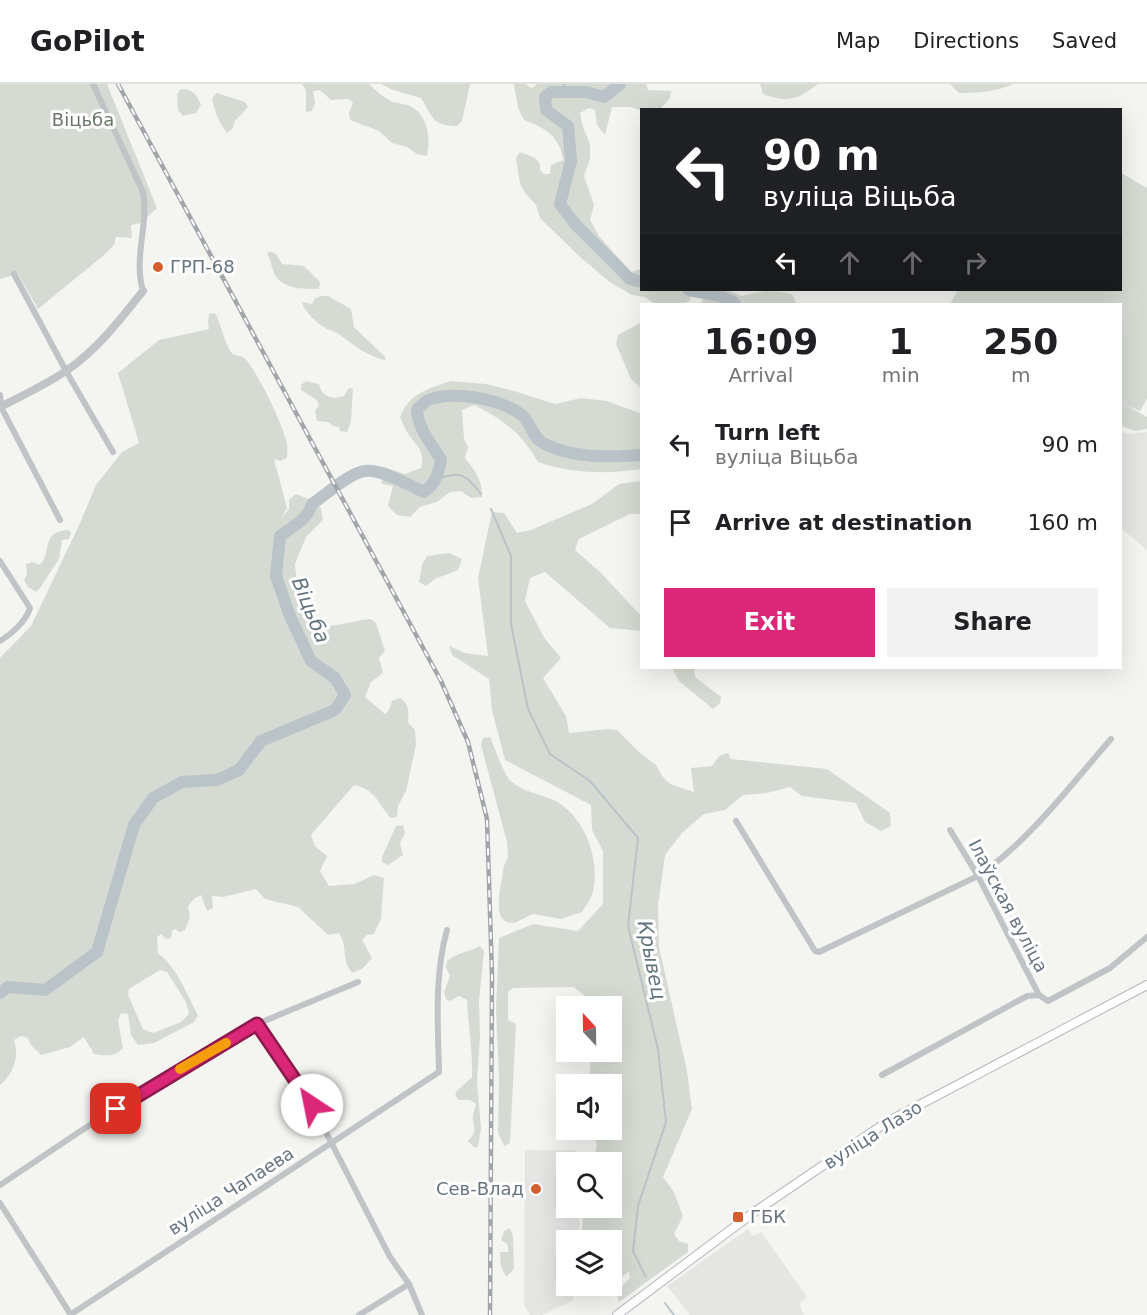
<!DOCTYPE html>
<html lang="en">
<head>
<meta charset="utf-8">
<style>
	body { margin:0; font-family:"DejaVu Sans",sans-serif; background:#f2f2f2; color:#202124; height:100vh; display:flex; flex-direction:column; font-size:22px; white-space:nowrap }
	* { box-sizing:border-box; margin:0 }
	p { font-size:20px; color:#757577 }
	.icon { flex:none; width:33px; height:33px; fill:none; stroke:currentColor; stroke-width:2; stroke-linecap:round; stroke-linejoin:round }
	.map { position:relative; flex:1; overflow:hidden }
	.drawer { position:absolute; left:640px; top:219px; width:482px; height:366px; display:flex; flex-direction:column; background:#fff; border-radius:0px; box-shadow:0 6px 24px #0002 }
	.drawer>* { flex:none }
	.hud { position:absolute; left:640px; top:24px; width:482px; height:183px; border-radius:0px; box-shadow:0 6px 24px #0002; background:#202124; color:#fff; overflow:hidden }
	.needle { width:39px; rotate:338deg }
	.tools { position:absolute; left:556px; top:912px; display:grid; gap:12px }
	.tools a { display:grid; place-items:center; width:66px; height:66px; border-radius:0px; background:#fff; box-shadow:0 6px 24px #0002; font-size:30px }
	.pin { position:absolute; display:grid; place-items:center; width:51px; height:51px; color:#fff; margin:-26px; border-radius:12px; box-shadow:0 3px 9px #0006 }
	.me { position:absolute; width:66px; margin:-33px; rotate:326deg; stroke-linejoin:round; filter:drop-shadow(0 0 4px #0008) }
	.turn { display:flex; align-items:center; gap:21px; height:126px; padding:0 24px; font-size:27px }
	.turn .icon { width:78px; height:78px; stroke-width:2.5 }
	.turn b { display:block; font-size:42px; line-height:51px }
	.lanes { display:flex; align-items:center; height:57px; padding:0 24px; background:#0003; justify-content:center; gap:30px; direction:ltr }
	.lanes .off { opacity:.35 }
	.eta { display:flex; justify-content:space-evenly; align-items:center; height:102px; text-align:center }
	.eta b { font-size:36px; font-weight:800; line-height:42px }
	.action { display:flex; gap:12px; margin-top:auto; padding:12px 24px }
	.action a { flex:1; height:69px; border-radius:0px; background:#db2777; color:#fff; font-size:24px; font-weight:800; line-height:69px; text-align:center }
	.action a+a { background:#f2f2f2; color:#202124 }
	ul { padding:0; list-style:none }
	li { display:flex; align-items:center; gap:18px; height:78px; padding:0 24px }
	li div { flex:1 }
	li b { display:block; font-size:22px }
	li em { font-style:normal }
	header { display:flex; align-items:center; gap:36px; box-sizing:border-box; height:84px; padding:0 30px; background:#fff; border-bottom:2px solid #e0e0e0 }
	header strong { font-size:28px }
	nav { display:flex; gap:33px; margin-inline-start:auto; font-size:21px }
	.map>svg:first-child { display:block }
</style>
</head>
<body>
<header>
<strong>GoPilot</strong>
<nav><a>Map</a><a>Directions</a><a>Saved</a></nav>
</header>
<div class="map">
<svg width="1147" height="1231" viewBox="0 0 1147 1231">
	<rect width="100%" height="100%" fill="#f4f5f1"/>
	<g fill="#e5e6e4">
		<path d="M1121,347L1128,350L1147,348V466L1121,444Z"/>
		<path d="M525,1066H577L578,1078H567V1124H579V1156H567V1202H576L575,1208L572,1217L542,1231H530L524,1221Z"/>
		<path d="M748,1145L753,1152L761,1148L807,1213L799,1220L804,1231H690L667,1202Z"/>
	</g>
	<g fill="#d5dbd2" fill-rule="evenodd">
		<path d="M0,0H107L157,124L141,139L131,141L132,154L116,153L114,161L104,171L38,225L18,190L0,195Z"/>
		<path d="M302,0H369C376,7 383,13 391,17C397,20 404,19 410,22C428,30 431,55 427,72L417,70L407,63L392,59L379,47L350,36L349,28L353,19L348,15L331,16L320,6L313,7L315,19L312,27L306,28V6Z"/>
		<path d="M381,0H470L462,37L457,42C432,42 433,33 421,14L393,6Z"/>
		<path d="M514,0H525L532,4L537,0H646L648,6L671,7L670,14L660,25L642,27L630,23H612L605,51L597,41L595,26L589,24L580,29L582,40L590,60V75L584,92L594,121L590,136L599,152L631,188L641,185L642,179V206H691L690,217L681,220H655L645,213L632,211L611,199L579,172L540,134L536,121L526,110L520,100L516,74L520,68C530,72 542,74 540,86L544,90H550L551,81L563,76C560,52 545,44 524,36L518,24Z"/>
		<path d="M760,0H818C797,16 788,19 763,10Z"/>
		<path d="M950,0H1013C996,8 978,9 959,9Z"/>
		<path d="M181,5C193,5 197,11 201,21L196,29L183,32L178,26L177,10Z"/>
		<path d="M217,9L245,18L248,23L234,38L233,44L227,49C218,37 215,28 212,14Z"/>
		<path d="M1121,89L1147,104V315L1140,327L1126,321L1147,333V345L1136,347L1121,342L1120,220H950L958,206H1120Z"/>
		<path d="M269,167L276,170L282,180L304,182L320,198L319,205C304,205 282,206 274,189C271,182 271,176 267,170Z"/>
		<path d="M728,206L742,212C760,206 774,206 792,210L797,220H700L705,213Z"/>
		<path d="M321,212H328L351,225L354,243L386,274L385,276C367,272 355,262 340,251C337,248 332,247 327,245C318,240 305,229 302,218L312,220L315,214Z"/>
		<path d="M215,229C221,239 226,266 234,271C237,272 240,272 243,273C256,283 284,343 287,360C288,364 287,369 287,374L280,377L274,375L287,424L281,435L289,425V416L296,410L309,415L321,424L323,436L306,453L295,480L298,513L319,541C338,544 352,536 371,535L376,539L385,567L379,574L383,589L371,598L365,613L385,630L389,626L392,617L400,614C409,620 409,627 408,638L415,646L416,661L406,707L398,722L397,733L391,734C376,718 377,706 354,701L311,751L315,762L327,772L320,787L329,802L354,800L374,791L384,794L381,835L374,850L367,851L362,856L372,874L362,885L352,889C340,873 349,866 339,849L328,851L298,823L265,815L256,805L223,813L212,812L213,824L207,827L201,811L195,814L188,822L190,834L185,846L180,848L175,845L172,847L171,854L166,855L161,850L157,853L158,869C178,885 186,909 198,931L194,938L154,959L138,961L131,951L128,930L121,929L118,937L123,964C115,973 106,972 94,970L84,953L70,963L41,971L30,960L28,954L21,952L14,956C20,973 13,990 0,1001V574L31,542L80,439L96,401L122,368L139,359L118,289L159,256L209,245L208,239L209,230ZM160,886L167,888L186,918L189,930L181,938L153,949L143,945L128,911L129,905Z"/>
		<path d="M642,238V305L631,295L616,260L618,251Z"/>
		<path d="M306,297L319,300C322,313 332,316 344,312L349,304L353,305L351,338L347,348L340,347L339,343L333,342L328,338L317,337L315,326L319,322L317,316L301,306V301Z"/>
		<path d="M451,297L486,300L514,307L555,320L581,314L607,317L642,330V385C606,390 572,390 538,378C521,349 504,336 474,321L462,326L464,355L468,363L465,374C475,386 483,397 482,413L471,414L461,407L450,408L437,418L420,423L410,433L397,431L388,422L393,402L382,400L380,387L384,383L405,390L421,384C425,368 418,363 409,351C405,346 403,339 400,333C409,309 428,305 451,297Z"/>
		<path d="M642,397V430H630L579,455L575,466L601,489L642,533V547L610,544L545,488L530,494L525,517L545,555L561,574L543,594L566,632L569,649L608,645L617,646L640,669L656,681L662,692L670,700L694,708L691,684L712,682L719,672L728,669L731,675L827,685L890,729L891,742L881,747L865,738L856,719L802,712L790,703L767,709L743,711L725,726L704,730L682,749L665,771L658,822L659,863L687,987L692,1025L663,1093L674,1108L683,1132L674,1150L679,1157L688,1160V1168L619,1218L616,1208L630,1194L629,1188L612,1198V1156H581L584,1124H612V1078H593L597,1061L592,1046H612V1000H589L591,968H612V922H592L583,910L573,903L513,904L508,908V936L516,940L510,1059L504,1062L498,1049L499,994L496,925L499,854L533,840L578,847L603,820V767L592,746L591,721L505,676L492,626L489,595L452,571L449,562L465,569L488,572L478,494L492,428L504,429L517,449L531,446L592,420L619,400Z"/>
		<path d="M69,446L71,450L69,455L62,456L59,475L40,504L36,508L28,503L24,496L27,490L26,480L32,478L40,481C53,468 39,448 69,446Z"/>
		<path d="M449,469L462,475L458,486L435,495L426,502L419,498L422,481L427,472Z"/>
		<path d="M672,584H694L695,593L721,613L720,619L713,625L679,597Z"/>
		<path d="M490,653C495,664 502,686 509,695C524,711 546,709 562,721C587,739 600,778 593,808C591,815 586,822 582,828L561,835L533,830L514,839L506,838L501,833L499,826V811L504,782L508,773L507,758L481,661L483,654Z"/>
		<path d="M403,741L405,749L400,759L403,771L388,781L382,778V773L396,742Z"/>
		<path d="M480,862L484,867L479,916L480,952L477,997L481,1044L478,1063H474L468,1057C477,1048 474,1046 473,1035C472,1030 475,1025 476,1020L470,1016H458L455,1009L472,993C473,967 468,942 467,916L459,912L450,917L446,915L444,908L450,892L446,883L447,877C456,869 469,868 480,862Z"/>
		<path d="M510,1144L513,1152L514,1185L506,1193L501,1182L500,1168H509L507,1160L501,1156L504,1147Z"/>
	</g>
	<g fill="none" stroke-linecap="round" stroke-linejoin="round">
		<g stroke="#bac3c8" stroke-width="2">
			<path d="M563,9L564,0"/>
			<path d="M435,397C458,385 466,390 481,410"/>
			<path d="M491,425L511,472V540L528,625L550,670L590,697L638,754L628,842L658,965L666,1038L638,1122L633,1167L646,1193"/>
			<path d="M665,1219L674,1231"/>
		</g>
		<g stroke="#bac3c8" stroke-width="12">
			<path d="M620,0L604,13L586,8H551L545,13L546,26L568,42L571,77L560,120L575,140L630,195L642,198"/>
			<path d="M689,206L720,212L733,218L735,220"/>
			<path d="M0,909L8,903L45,906L97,868L134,741L153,714L182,698L217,696L239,686L261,657L335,626L345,611L335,594L311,577L290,532L276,492L280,452C292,443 308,435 312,420C326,411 349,389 365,387C381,385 409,401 424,408C436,399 439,389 441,375C431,360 417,343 417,325C421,322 424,318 428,316C454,306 499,315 521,330C530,337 532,353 543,359C572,375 610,373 642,371"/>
		</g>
		<defs>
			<path id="secondary" d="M617,1231L753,1129L887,1038L1147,901"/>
		</defs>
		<use href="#secondary" stroke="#b3b7bb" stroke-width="10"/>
		<g stroke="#c0c4c7" stroke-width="6">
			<path d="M93,0L143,108C149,141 133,173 143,207"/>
			<path d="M14,190L66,287L113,368"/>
			<path d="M0,311L1,323L60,436"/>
			<path d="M0,477L30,524C26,537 12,550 0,557"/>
			<path d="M736,737L815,867L819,868L978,792C1030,756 1069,703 1111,655"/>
			<path d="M950,746L978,792L1039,911"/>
			<path d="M257,940L312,1021L390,1173L409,1200L422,1231"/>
			<path d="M882,991L1027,912L1039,911L1048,917L1110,884L1147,853"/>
			<path d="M0,1101L79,1048L152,1002L257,940L358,898"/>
			<path d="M0,1119L71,1231"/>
			<path d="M70,1231L439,988C438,941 434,892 447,846"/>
			<path d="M359,1231L409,1200"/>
		</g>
		<path stroke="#c0c4c7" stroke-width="8" d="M0,323C22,312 45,301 66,287C97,266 120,236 143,207"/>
		<use href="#secondary" stroke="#fff" stroke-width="8"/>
		<defs>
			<path id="rail" d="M118,0L441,597L468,658L487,735L492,891L490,1231"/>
		</defs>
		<use href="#rail" stroke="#a2a6ab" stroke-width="4.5"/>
		<use href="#rail" stroke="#fff" stroke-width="2" stroke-dasharray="7" stroke-linecap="butt"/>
	</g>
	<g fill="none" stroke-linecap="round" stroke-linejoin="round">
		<defs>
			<path id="route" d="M116,1025L257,940L312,1021"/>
		</defs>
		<use href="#route" stroke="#8e194d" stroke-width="15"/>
		<use href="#route" stroke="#db2777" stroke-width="10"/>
		<path stroke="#f59e0b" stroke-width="10" d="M180,985L226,959"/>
	</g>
	<g fill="#d65f30" stroke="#fff" stroke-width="2">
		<circle cx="158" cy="183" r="6"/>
		<circle cx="536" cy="1105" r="6"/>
		<rect x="732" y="1127" width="12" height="12" rx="3"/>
	</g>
	<g text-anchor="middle" stroke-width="6" stroke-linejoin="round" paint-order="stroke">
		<g font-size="18" fill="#677864" stroke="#fff">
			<text x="83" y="42">Віцьба</text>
		</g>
		<g font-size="18" fill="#667380" stroke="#fff" text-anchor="start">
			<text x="170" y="189">ГРП-68</text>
			<text x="524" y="1111" text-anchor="end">Сев-Влад</text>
			<text x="750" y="1139">ГБК</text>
		</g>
		<g font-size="18" fill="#667380" stroke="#fff">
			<text transform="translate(1008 822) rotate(62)" y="6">Ілаўская вуліца</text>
			<text transform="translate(873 1051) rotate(-32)" y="6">вуліца Лазо</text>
			<text transform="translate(231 1107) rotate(-33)" y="6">вуліца Чапаева</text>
		</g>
		<g font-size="20" font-style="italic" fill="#61747d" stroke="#fff">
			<text transform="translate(311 526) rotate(68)" y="7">Віцьба</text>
			<text transform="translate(652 876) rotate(79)" y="7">Крывец</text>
		</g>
	</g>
</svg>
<div class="tools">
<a><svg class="needle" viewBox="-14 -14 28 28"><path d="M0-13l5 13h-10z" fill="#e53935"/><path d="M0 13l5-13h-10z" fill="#757577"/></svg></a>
<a><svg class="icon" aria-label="sound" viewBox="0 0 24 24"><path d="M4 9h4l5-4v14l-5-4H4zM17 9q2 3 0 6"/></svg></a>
<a><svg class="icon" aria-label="search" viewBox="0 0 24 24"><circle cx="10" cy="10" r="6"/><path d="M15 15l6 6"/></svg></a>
<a><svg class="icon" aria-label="layers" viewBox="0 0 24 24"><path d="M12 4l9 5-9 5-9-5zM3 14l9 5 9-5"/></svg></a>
</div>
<div class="pin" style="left:116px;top:1025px;background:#d93025"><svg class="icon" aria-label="arrive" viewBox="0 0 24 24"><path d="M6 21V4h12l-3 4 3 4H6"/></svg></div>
<svg class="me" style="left:312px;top:1021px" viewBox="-20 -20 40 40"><circle r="19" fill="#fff"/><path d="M0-13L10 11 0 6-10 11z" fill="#db2777"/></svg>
<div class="hud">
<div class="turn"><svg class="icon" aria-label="left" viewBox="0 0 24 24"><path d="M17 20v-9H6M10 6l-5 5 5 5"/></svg><div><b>90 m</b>вуліца Віцьба</div></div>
<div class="lanes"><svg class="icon" aria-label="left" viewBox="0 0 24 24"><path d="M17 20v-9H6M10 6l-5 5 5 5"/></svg><svg class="icon off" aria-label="ahead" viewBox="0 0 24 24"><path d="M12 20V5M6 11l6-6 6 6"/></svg><svg class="icon off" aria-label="ahead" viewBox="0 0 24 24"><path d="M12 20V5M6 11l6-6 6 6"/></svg><svg class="icon off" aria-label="right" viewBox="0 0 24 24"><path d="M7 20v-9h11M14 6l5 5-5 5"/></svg></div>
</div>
<section class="drawer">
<div class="eta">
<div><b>16:09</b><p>Arrival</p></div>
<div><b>1</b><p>min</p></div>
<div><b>250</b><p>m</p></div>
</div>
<ul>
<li><svg class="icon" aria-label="left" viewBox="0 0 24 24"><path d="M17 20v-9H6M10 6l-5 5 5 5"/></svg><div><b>Turn left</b><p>вуліца Віцьба</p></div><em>90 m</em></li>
<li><svg class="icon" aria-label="arrive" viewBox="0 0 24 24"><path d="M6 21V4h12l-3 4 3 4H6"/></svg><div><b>Arrive at destination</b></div><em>160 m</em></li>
</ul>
<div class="action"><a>Exit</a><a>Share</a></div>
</section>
</div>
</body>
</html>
